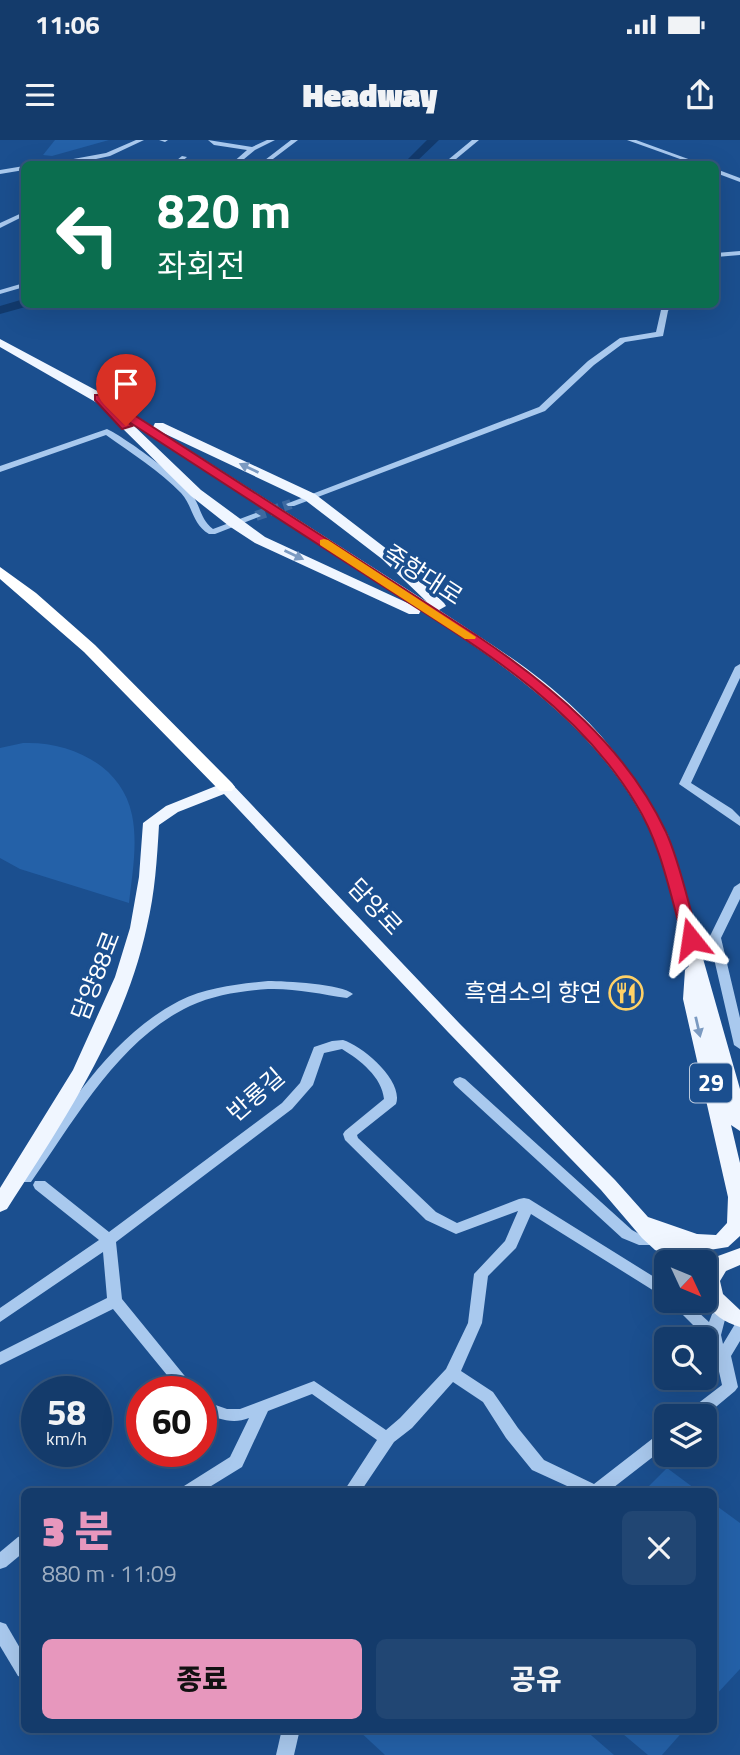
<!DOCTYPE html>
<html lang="ko">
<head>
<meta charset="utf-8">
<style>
	body { margin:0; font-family:"Titillium Web","Noto Sans KR",sans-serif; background:#214673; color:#f1f3f6; height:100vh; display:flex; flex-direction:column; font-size:26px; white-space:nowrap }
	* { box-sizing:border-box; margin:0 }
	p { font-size:23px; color:#9dadc1 }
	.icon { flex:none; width:38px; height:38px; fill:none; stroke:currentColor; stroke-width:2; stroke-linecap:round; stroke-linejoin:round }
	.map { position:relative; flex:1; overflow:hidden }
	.panel { position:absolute; left:21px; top:1348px; width:696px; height:245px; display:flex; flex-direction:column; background:#143b6b; border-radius:10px; box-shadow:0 7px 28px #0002,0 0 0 2px #33557e }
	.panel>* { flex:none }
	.top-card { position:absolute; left:21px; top:21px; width:698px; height:147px; border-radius:10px; box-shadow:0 7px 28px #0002,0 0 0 2px #33557e; background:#0b6e4f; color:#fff; overflow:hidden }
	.needle { width:46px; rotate:134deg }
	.fabs { position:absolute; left:654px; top:1110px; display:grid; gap:14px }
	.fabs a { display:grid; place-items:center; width:63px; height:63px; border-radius:10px; background:#143b6b; box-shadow:0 7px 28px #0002,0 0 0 2px #33557e; font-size:35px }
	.speed { position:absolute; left:21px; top:1236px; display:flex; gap:14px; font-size:35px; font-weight:700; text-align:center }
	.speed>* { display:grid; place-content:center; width:91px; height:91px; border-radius:50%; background:#143b6b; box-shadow:0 7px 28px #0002,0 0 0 2px #33557e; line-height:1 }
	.speed small { font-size:18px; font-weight:400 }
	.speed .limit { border:10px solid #d22; background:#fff; color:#111 }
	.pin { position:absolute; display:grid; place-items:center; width:60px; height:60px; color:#fff; margin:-72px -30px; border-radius:50% 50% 50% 0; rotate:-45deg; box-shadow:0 0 7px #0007 }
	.pin .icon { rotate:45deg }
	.me { position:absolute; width:77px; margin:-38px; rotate:345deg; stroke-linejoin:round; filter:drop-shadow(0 0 5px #0008) }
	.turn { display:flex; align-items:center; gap:24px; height:147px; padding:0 21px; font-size:32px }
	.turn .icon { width:91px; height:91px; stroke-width:2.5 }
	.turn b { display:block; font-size:49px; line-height:60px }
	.round { display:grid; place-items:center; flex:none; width:74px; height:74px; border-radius:10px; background:#214673 }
	.head { display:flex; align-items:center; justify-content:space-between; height:119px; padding:0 21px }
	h1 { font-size:42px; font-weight:800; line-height:52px; color:#e797bd }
	.action { display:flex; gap:14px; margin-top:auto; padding:14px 21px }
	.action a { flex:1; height:80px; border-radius:10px; background:#e797bd; color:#111; font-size:28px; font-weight:800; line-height:80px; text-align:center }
	.action a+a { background:#214673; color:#f1f3f6 }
	.status { display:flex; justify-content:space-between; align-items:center; height:49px; padding:0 35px; background:#143b6b; direction:ltr }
	.status svg { height:19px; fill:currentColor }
	header { display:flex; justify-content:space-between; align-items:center; height:91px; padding:0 21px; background:#143b6b; font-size:32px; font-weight:800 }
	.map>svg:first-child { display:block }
</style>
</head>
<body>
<div class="status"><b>11:06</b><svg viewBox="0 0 49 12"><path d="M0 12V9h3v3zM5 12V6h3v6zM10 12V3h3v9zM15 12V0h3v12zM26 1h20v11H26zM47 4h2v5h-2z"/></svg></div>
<header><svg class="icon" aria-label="menu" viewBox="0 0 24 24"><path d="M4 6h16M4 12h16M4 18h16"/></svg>Headway<svg class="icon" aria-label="share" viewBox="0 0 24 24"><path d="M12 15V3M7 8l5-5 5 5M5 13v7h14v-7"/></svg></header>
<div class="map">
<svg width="740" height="1615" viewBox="0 0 740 1615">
	<rect width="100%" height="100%" fill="#1b4f8f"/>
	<g fill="#2461a8">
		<path d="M55,0H109L52,16L43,15Z"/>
		<path d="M23,603C70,601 122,625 132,675C138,704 132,735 129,763L20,729L0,718V608Z"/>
		<path d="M667,1328L698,1351H644Z"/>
		<path d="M714,1364L740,1383V1529L714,1557Z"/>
		<path d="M357,1589H584L614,1615H385Z"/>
		<path d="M617,1589H685L662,1615H648Z"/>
	</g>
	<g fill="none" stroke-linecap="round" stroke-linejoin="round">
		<g fill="#123a6d" fill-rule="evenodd">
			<path d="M427,0H439L414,24H403Z"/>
			<path d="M24,159V164L29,166L0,174V166Z"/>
		</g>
		<path stroke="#3d69a0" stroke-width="10" stroke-dasharray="10 4.5" stroke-linecap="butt" d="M256,376L291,364"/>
		<g fill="#a9c9ee" fill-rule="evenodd">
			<path d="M136,0H144L110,16L82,22L83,24L75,23L46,24L106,13Z"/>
			<path d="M159,0H168L165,2Z"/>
			<path d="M208,0L252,7L267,0H275L255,10L238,24H231L247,10L214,5Z"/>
			<path d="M291,0H298L269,22L255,24L265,20Z"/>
			<path d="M472,0H479L450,24H443Z"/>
			<path d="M627,0H636L702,24H694Z"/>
			<path d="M182,16L187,17L179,24H172Z"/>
			<path d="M24,26V30L0,34V30Z"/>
			<path d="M716,29L740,38V42L716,33Z"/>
			<path d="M24,72V76L0,88V83Z"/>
			<path d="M740,111V115L716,117V113Z"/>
			<path d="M716,125L720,127V131L716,133Z"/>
			<path d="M24,143V147L0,154V150Z"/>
			<path d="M642,164H672L668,171L663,196L625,202L594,225L545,271L294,366H288L286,364L539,267L588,221L620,198L656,192L661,170Z"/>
			<path d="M107,289C126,298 182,339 193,356C201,368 201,380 213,389L253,374L256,373L261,376L215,394H209C192,384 193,366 181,353C160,331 131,313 106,295L0,332V326Z"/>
			<path d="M740,524V538L691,643L732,669L740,677V686L679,644L735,527Z"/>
			<path d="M740,743V759L721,798L740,878V909L734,905L712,810L700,823L696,824L690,820L710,796L734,747Z"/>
			<path d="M268,841C285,841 342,844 353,854L347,858C321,854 294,848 268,849C241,851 214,855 190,866C118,900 75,980 31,1042H21L19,1038L21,1034C66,972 108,898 179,861C207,847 238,844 268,841Z"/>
			<path d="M343,900C363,906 404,941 396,964L357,995L358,998L436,1072L457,1083L519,1059L524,1058L529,1059L667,1145V1159L531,1074L516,1108L488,1136L482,1183L461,1231L493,1252L518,1288L544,1320L594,1344L661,1292L667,1290V1306L609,1351H578L532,1330L506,1298L483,1262L453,1242L412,1288L394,1302L361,1351H344L377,1300L312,1254L268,1271L242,1327L203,1351H182L184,1346L230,1317L249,1278C232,1285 218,1278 201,1273V1260L227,1269H240L314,1241L386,1290L400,1278L446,1229L468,1183L474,1134L505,1101L518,1071L456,1094L426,1080L345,1000L343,994L345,991L384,959C382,937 360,920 342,909L324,913L313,945L292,969L116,1102L122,1159L197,1251H180L113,1169L0,1225V1212L107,1158L103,1112L0,1182V1168L99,1100L35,1049L33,1045L35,1041H45L109,1092L282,963L300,943L314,907L332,901Z"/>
			<path d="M460,937L465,939L632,1090L641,1095L664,1097L666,1101L664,1105H639L622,1098L455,945L453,942L455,939Z"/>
			<path d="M668,1160H685L709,1182L716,1164L721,1162L726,1164L728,1168L721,1195L723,1204L735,1184L740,1182V1201L731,1216L738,1247L735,1251L705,1276H686L688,1271L722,1245L716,1218L707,1205L706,1198Z"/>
			<path d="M24,1395V1412L6,1427L0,1429V1412L18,1397Z"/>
			<path d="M0,1482L6,1484L24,1515V1538L18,1536L0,1506Z"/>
			<path d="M282,1589H300L294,1615H276Z"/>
		</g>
		<path fill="#f0f6ff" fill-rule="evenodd" d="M0,199L103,254L153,287L155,283H163L315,354L392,413L444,463L446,466L439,470C486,501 536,531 577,571C614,606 644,650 668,695L740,949V991L731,985L740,1023V1096L728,1107L703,1111L718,1116L740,1108V1125L726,1131L720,1141L723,1154L740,1170V1187C724,1182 713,1175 704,1160L705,1122H688L655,1110L642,1098L601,1050L448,892L224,654L178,672L159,685C157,719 155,753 147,786C125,890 63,982 7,1069L0,1072V1048L73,930L115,837L130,788L139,737L143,683L166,666L226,642L232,644L460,884L615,1040L648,1077L697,1094L716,1095L727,1083L728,1057L683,859L685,830L689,826C677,782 670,733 651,693C603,592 510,529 421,470L419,474H409L255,403L229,386L191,356L115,281L113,278L118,275L0,207ZM131,283L412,465L265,397L201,350ZM161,292L305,360L382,419L427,462Z"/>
		<path fill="#fff" fill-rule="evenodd" d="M0,427L36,453L95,505L232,643L235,647L232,651H220L84,512L0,439Z"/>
	</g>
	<defs><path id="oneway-solid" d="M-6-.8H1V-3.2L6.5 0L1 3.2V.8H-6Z" transform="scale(1.75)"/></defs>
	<g fill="#7b9ac1">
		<use href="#oneway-solid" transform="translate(249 328) rotate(-155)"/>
		<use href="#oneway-solid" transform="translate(294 415) rotate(25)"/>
		<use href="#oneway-solid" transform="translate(698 887) rotate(77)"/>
	</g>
	<path fill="#e11d48" stroke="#92132f" stroke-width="2" d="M95,255H103L476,495C552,546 626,607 666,692C681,725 688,765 699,799L697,803H685L683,799C670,754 661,704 636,664C574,560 466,500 367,436C287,384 206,332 126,280L132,286L122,289L95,260Z"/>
	<path fill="#f59e0b" d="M324,399L328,400L476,497L475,499H465L320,405V400Z"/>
	<defs>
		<symbol id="restaurant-ring" viewBox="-11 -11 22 22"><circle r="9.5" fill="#1b4f8f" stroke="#ffd166" stroke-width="1.5"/><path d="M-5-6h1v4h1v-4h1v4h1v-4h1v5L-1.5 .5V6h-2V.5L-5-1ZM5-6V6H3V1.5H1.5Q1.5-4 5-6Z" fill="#ffd166"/></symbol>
	</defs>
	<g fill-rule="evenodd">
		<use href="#restaurant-ring" x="607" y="834" width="38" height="38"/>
	</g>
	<g text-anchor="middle" stroke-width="7" stroke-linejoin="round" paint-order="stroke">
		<rect fill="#1b4f8f" stroke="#bbcadd" stroke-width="2" x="690" y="923.5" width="42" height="39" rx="5"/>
		<g font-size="23" font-weight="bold" fill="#fff">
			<text x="711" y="951">29</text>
		</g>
		<g font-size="24" fill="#fff" stroke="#1b4f8f">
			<text transform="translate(423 435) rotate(33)" y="8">죽향대로</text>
			<text transform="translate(375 767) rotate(47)" y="8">담양로</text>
			<text transform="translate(96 836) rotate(-69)" y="8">담양88로</text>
			<text transform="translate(256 955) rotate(-41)" y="8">반룡길</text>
		</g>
		<g font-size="24" fill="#fff" stroke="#1b4f8f" text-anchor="end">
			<text x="602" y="861">흑염소의 향연</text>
		</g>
	</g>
</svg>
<div class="fabs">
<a><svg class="needle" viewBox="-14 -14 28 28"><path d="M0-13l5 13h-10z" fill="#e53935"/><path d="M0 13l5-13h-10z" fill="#9dadc1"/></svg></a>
<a><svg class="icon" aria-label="search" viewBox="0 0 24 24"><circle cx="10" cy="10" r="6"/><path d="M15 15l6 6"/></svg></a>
<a><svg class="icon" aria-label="layers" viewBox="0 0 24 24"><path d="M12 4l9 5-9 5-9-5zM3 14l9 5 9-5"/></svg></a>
</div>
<div class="speed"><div>58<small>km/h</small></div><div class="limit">60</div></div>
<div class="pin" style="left:126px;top:286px;background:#d93025"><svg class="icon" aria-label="arrive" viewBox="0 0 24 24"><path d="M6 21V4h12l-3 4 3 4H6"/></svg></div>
<svg class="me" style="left:691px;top:799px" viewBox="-20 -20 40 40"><path d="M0-17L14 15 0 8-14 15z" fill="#e11d48" stroke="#fff" stroke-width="4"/></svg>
<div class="top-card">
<div class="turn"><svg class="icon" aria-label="left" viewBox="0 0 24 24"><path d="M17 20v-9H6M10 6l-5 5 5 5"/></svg><div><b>820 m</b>좌회전</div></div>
</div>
<section class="panel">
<div class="head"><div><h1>3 분</h1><p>880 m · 11:09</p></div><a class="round"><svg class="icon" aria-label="close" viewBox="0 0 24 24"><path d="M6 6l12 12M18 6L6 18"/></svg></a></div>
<div class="action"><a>종료</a><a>공유</a></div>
</section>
</div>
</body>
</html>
